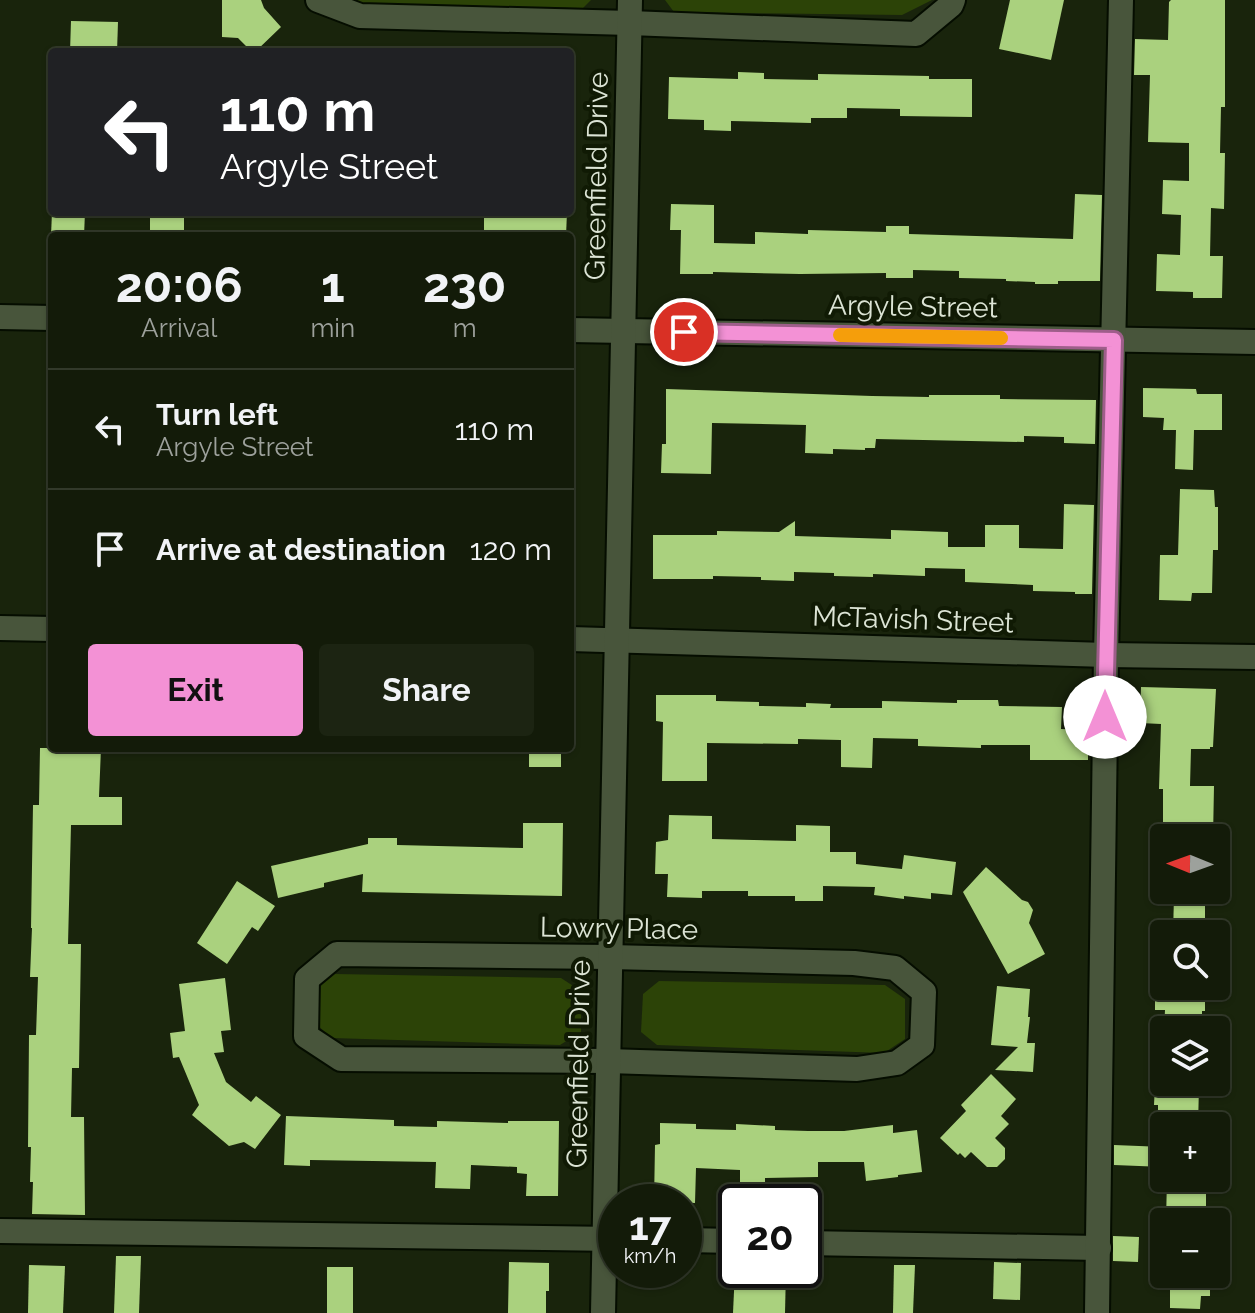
<!DOCTYPE html>
<html lang="en">
<head>
<meta charset="utf-8">
<style>
	body { margin:0; font-family:Raleway,sans-serif; background:#1c2412; color:#f1f3f6; height:100vh; display:flex; flex-direction:column; font-size:30px; white-space:nowrap }
	* { box-sizing:border-box; margin:0 }
	p { font-size:26px; color:#9da19c }
	.icon { flex:none; width:44px; height:44px; fill:none; stroke:currentColor; stroke-width:2; stroke-linecap:round; stroke-linejoin:round }
	.map { position:relative; flex:1; overflow:hidden }
	.drawer { position:absolute; left:48px; top:232px; width:526px; height:520px; display:flex; flex-direction:column; background:#131b09; border-radius:8px; box-shadow:0 2px 6px #0004,0 0 0 2px #32392a }
	.drawer>* { flex:none }
	.banner { position:absolute; left:48px; top:48px; width:526px; height:168px; border-radius:8px; box-shadow:0 2px 6px #0004,0 0 0 2px #32392a; background:#202124; color:#fff; overflow:hidden }
	.needle { width:52px; rotate:271deg }
	.controls { position:absolute; left:1150px; top:824px; display:grid; gap:16px }
	.controls a { display:grid; place-items:center; width:80px; height:80px; border-radius:8px; background:#131b09; box-shadow:0 2px 6px #0004,0 0 0 2px #32392a; font-size:40px }
	.speed { position:absolute; left:598px; top:1184px; display:flex; gap:16px; font-size:40px; font-weight:700; text-align:center }
	.speed>* { display:grid; place-content:center; width:104px; height:104px; border-radius:50%; background:#131b09; box-shadow:0 2px 6px #0004,0 0 0 2px #32392a; line-height:1 }
	.speed small { font-size:20px; font-weight:400 }
	.speed .limit { border:4px solid #111; border-radius:12px; background:#fff; color:#111 }
	.pin { position:absolute; display:grid; place-items:center; width:68px; height:68px; color:#fff; margin:-34px; border:4px solid #fff; border-radius:50%; box-shadow:0 2px 8px #0007 }
	.me { position:absolute; width:88px; margin:-44px; rotate:0deg; stroke-linejoin:round; filter:drop-shadow(0 0 6px #0008) }
	.turn { display:flex; align-items:center; gap:28px; height:168px; padding:0 40px; font-size:36px }
	.turn .icon { width:104px; height:104px; stroke-width:2.5 }
	.turn b { display:block; font-size:56px; line-height:68px }
	.eta { display:flex; justify-content:space-evenly; align-items:center; height:136px; text-align:center }
	.eta b { font-size:48px; font-weight:700; line-height:56px }
	.action { display:flex; gap:16px; margin-top:auto; padding:16px 40px }
	.action a { flex:1; height:92px; border-radius:8px; background:#f391d5; color:#111; font-size:32px; font-weight:700; line-height:92px; text-align:center }
	.action a+a { background:#1c2412; color:#f1f3f6 }
	ul { padding:0; list-style:none }
	li { display:flex; align-items:center; gap:24px; height:120px; padding:0 40px; border-top:2px solid #32392a }
	li div { flex:1 }
	li b { display:block; font-size:30px }
	li em { font-style:normal }
	.map>svg:first-child { display:block }
</style>
</head>
<body>
<div class="map">
<svg width="1255" height="1313" viewBox="0 0 1255 1313">
	<rect width="100%" height="100%" fill="#19240c"/>
	<g fill="#2c4307">
		<path d="M352,0H591L583,8L360,4Z"/>
		<path d="M665,0H932L902,15L674,12Z"/>
		<path d="M335,974L561,978L581,991V1032L560,1045L332,1038L317,1025L319,987Z"/>
		<path d="M659,981L885,985L905,999V1039L884,1053L657,1045L641,1032L643,994Z"/>
	</g>
	<g fill="#aad17e">
		<path d="M222,0H261L264,8L281,27L255,52H252L238,38L222,37Z"/>
		<path d="M1010,0H1064L1051,60L999,49Z"/>
		<path d="M1171,0H1225V107H1221L1220,153H1225L1224,209L1211,208L1210,256H1223L1222,298H1193V292L1156,291L1157,254L1180,255L1181,215L1162,214L1163,180L1189,181V143L1148,142L1150,75H1134L1135,39L1168,40L1169,2Z"/>
		<path d="M71,21L118,22L117,52H70Z"/>
		<path d="M738,72L764,73V79L818,80V74L929,76V79H972V117L900,116V109L847,108V118H811V123L731,121V131L704,130V120L668,119L669,77L738,79Z"/>
		<path d="M1075,194L1102,195L1100,281H1058V284H1035V282L1006,281V279L959,278V271L913,270V278H886V273L800,274L713,272V274H680L681,230H670L671,204L714,205V243L755,244V232L808,234V230L886,232V226H909V234L1073,239Z"/>
		<path d="M52,212H85L84,236H51Z"/>
		<rect x="150" y="212" width="34" height="24"/>
		<path d="M484,212H567L566,236H484Z"/>
		<path d="M1143,388L1196,389L1197,394H1222V430H1194L1193,470L1175,469L1176,430H1163L1164,418L1143,417Z"/>
		<path d="M666,389L872,396L929,397V395H1000V399L1096,400L1095,444L1064,443V437L1024,436V442L876,439L875,448H865V450L833,449V454L805,453L806,425L712,423L711,474L661,473L662,444H666Z"/>
		<path d="M1180,489L1214,490L1215,507H1218V550H1213L1212,593H1192L1191,601L1159,600L1160,555H1178Z"/>
		<path d="M1064,504L1094,505L1092,594H1075V592L1033,591V585L965,582V569L925,568V576L873,574V577L834,576V573L794,572V581L761,580V577L713,576V579H653V535H717V531L779,532L795,521V536L891,539V530L948,532V547H985V525H1019V548L1063,549Z"/>
		<path d="M1141,687L1216,689L1213,747H1210V749H1191L1190,786H1214L1213,838H1163V789H1159L1161,724L1140,723Z"/>
		<path d="M656,695H716V701L759,702V706L806,707V703L831,704L830,708H882V701L957,703V700H998L999,706L1062,707L1061,729L1088,730V760H1030V745H981V748L918,746V739L873,738L872,768L841,767V740L798,739V744L707,743V781H662L663,722L656,721Z"/>
		<path d="M40,748H101L99,797H122V825H71L68,944H81L79,1068H72L71,1117H84L85,1215L32,1214L33,1182H30L31,1147H28L29,1035H36L38,977H30L32,928H31L33,805H39Z"/>
		<rect x="529" y="748" width="32" height="19"/>
		<path d="M669,815L712,816V839L796,841V825L830,826V852H856V864L902,869L904,855L956,862L952,895L931,893V899L904,896V899L874,895L875,887L823,886V901H795V896H748V891H702V898L667,897L668,874H655L656,842L668,840Z"/>
		<path d="M523,823H563L562,896L362,892L363,874L324,883V887L278,898L271,866L368,844V838H397V845L523,848Z"/>
		<path d="M986,867L1022,900L1028,902L1033,910L1029,923L1045,954L1008,974L963,892Z"/>
		<path d="M237,881L275,906L258,931L252,927L227,964L197,943Z"/>
		<path d="M1174,896H1205V934H1173Z"/>
		<path d="M225,978L231,1030L221,1031L224,1052L214,1053L226,1082L251,1102L256,1096L281,1115L255,1149L244,1142L229,1146L192,1115L199,1105L179,1057L173,1058L170,1033L185,1031L179,984Z"/>
		<path d="M997,986L1030,989L1028,1017H1030L1027,1043H1035L1033,1072L995,1070L1018,1047L991,1045Z"/>
		<path d="M1155,986H1205V1011H1202V1030H1164L1165,1010H1155Z"/>
		<path d="M991,1074L1016,1099L1001,1116L1009,1124L995,1138L1005,1148V1159L997,1167H987L971,1152L965,1158L960,1153L958,1155L940,1138L966,1111L961,1105Z"/>
		<path d="M1157,1082H1190V1085L1199,1086L1198,1126H1158V1105H1154L1155,1084Z"/>
		<path d="M286,1116L394,1120V1126L437,1127V1121L508,1123V1121H559L558,1196H526L527,1174L517,1173V1167L471,1165L470,1189L435,1188L436,1162L310,1160V1166L284,1165Z"/>
		<path d="M660,1123L696,1124V1129L736,1130V1124L775,1126V1130L808,1131H844L893,1125V1133L917,1130L922,1172L898,1175V1177L866,1181L864,1162H818V1177L765,1178V1183L740,1182V1170L696,1168L695,1203L654,1202L655,1145L660,1144Z"/>
		<path d="M1114,1145L1164,1147V1167L1114,1165Z"/>
		<path d="M1167,1178H1203L1202,1190H1206V1222H1166Z"/>
		<path d="M1113,1236L1139,1237L1138,1262L1113,1261Z"/>
		<path d="M116,1256H141L139,1313H114Z"/>
		<path d="M509,1262L549,1263V1291H546V1313H508Z"/>
		<path d="M994,1262L1021,1263L1020,1300L993,1299Z"/>
		<path d="M29,1265L65,1266L63,1313H28Z"/>
		<path d="M894,1265H915L913,1313H893Z"/>
		<rect x="327" y="1267" width="26" height="46"/>
		<path d="M735,1270H786L785,1313H733Z"/>
		<path d="M1170,1274H1210V1296H1201L1200,1309L1170,1308Z"/>
	</g>
	<g fill="none" stroke-linecap="round" stroke-linejoin="round">
		<defs>
			<g id="minor">
				<path d="M318,0L360,16L630,23L916,34L951,5L953,0"/>
				<path d="M0,317L52,318"/>
				<path d="M570,330L1255,342"/>
				<path d="M0,628L52,629"/>
				<path d="M570,639L1106,655L1255,657"/>
				<path d="M337,954L610,957L854,963L895,968L924,992L922,1045L897,1063L857,1069L608,1061L341,1059L306,1036L307,979Z"/>
				<path d="M0,1231L616,1239"/>
				<path d="M684,1240L736,1241"/>
				<path d="M804,1243L1099,1248"/>
				<path d="M603,1313L630,0"/>
				<path d="M1097,1313L1106,655L1121,0"/>
			</g>
		</defs>
		<use href="#minor" stroke="#050d00" stroke-width="28"/>
		<use href="#minor" stroke="#48553b" stroke-width="24"/>
	</g>
	<g fill="none" stroke-linecap="round" stroke-linejoin="round">
		<defs>
			<path id="route" d="M684,332L1114,340L1105,717"/>
		</defs>
		<use href="#route" stroke="#9e5e8a" stroke-width="20"/>
		<use href="#route" stroke="#f391d5" stroke-width="14"/>
		<path stroke="#f59e0b" stroke-width="14" d="M840,335L1001,338"/>
	</g>
	<g text-anchor="middle" stroke-width="8" stroke-linejoin="round" paint-order="stroke">
		<g font-size="28" fill="#dce4d5" stroke="#101a04">
			<text transform="translate(596 176) rotate(-89)" y="10">Greenfield Drive</text>
			<text transform="translate(913 306) rotate(1)" y="10">Argyle Street</text>
			<text transform="translate(913 619) rotate(2)" y="10">McTavish Street</text>
			<text transform="translate(619 928) rotate(1)" y="10">Lowry Place</text>
			<text transform="translate(578 1064) rotate(-89)" y="10">Greenfield Drive</text>
		</g>
	</g>
</svg>
<div class="controls">
<a><svg class="needle" viewBox="-14 -14 28 28"><path d="M0-13l5 13h-10z" fill="#e53935"/><path d="M0 13l5-13h-10z" fill="#9da19c"/></svg></a>
<a><svg class="icon" aria-label="search" viewBox="0 0 24 24"><circle cx="10" cy="10" r="6"/><path d="M15 15l6 6"/></svg></a>
<a><svg class="icon" aria-label="layers" viewBox="0 0 24 24"><path d="M12 4l9 5-9 5-9-5zM3 14l9 5 9-5"/></svg></a>
<a>+</a>
<a>−</a>
</div>
<div class="speed"><div>17<small>km/h</small></div><div class="limit">20</div></div>
<div class="pin" style="left:684px;top:332px;background:#d93025"><svg class="icon" aria-label="arrive" viewBox="0 0 24 24"><path d="M6 21V4h12l-3 4 3 4H6"/></svg></div>
<svg class="me" style="left:1105px;top:717px" viewBox="-20 -20 40 40"><circle r="19" fill="#fff"/><path d="M0-13L10 11 0 6-10 11z" fill="#f391d5"/></svg>
<div class="banner">
<div class="turn"><svg class="icon" aria-label="left" viewBox="0 0 24 24"><path d="M17 20v-9H6M10 6l-5 5 5 5"/></svg><div><b>110 m</b>Argyle Street</div></div>
</div>
<section class="drawer">
<div class="eta">
<div><b>20:06</b><p>Arrival</p></div>
<div><b>1</b><p>min</p></div>
<div><b>230</b><p>m</p></div>
</div>
<ul>
<li><svg class="icon" aria-label="left" viewBox="0 0 24 24"><path d="M17 20v-9H6M10 6l-5 5 5 5"/></svg><div><b>Turn left</b><p>Argyle Street</p></div><em>110 m</em></li>
<li><svg class="icon" aria-label="arrive" viewBox="0 0 24 24"><path d="M6 21V4h12l-3 4 3 4H6"/></svg><div><b>Arrive at destination</b></div><em>120 m</em></li>
</ul>
<div class="action"><a>Exit</a><a>Share</a></div>
</section>
</div>
</body>
</html>
